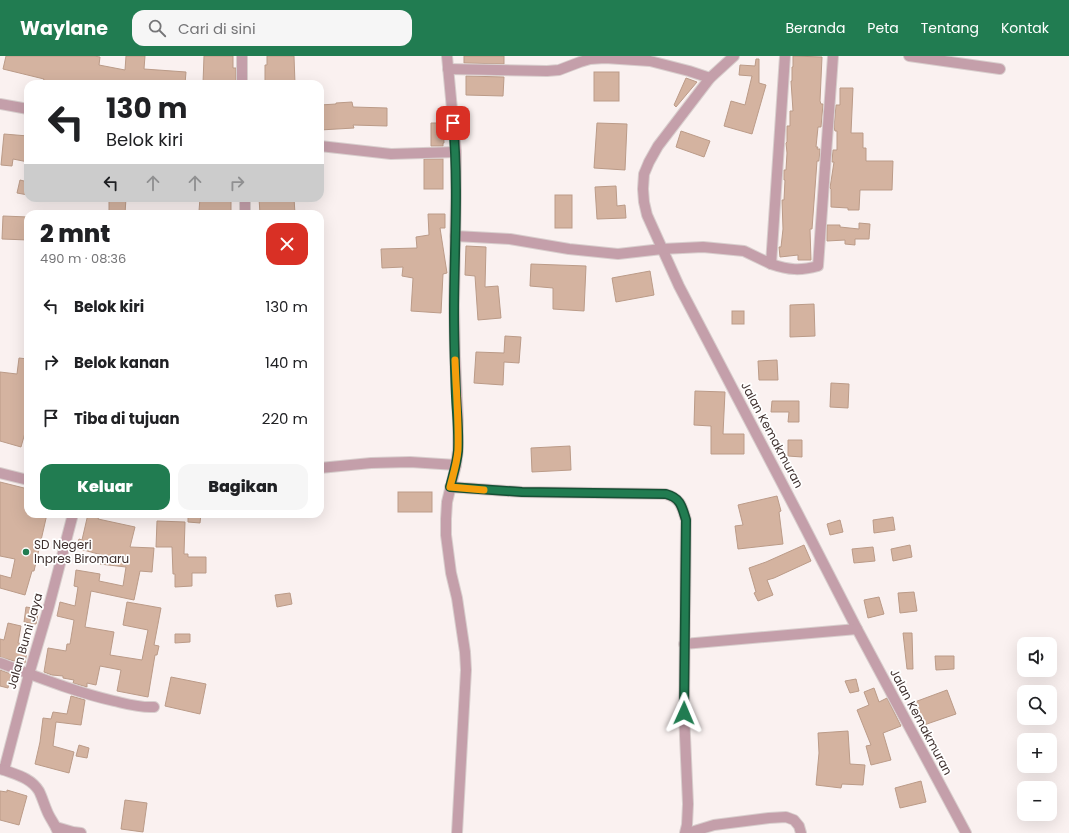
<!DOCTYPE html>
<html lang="id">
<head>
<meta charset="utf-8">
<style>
	body { margin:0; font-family:Poppins,sans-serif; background:#f6f6f6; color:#202124; height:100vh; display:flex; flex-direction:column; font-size:15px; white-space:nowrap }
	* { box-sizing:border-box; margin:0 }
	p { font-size:13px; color:#757577 }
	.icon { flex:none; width:22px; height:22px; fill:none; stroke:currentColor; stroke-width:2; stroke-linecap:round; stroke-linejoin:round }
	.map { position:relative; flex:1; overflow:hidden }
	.sheet { position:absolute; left:24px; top:154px; width:300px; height:308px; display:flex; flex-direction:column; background:#fff; border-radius:12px; box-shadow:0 4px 16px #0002 }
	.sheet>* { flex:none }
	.hud { position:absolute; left:24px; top:24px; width:300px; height:122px; border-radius:12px; box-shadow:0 4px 16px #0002; background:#fff; color:#202124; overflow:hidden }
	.tools { position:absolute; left:1017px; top:581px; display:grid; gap:8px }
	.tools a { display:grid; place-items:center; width:40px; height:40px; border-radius:8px; background:#fff; box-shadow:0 4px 16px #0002; font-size:20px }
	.pin { position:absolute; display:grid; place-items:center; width:34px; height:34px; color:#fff; margin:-17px; border-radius:8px; box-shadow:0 2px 6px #0006 }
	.me { position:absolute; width:44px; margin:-22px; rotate:1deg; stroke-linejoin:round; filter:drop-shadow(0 0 3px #0008) }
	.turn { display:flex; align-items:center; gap:14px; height:84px; padding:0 16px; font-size:18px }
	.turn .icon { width:52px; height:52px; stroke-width:2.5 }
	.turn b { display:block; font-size:28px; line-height:34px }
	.lanes { display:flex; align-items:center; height:38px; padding:0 16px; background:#0003; justify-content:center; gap:20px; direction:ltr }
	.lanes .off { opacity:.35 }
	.round { display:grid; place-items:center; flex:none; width:42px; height:42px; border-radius:12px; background:#f6f6f6 }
	.overview { display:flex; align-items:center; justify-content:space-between; height:68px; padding:0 16px }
	h1 { font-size:24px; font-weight:800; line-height:30px }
	.primary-button { display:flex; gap:8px; margin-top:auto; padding:8px 16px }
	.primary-button a { flex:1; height:46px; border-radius:12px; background:#217c51; color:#fff; font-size:16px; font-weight:800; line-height:46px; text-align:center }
	.primary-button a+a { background:#f6f6f6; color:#202124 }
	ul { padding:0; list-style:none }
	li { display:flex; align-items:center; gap:12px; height:56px; padding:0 16px }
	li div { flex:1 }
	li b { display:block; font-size:15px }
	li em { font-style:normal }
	header { display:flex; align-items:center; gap:24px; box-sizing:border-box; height:56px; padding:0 20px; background:#217c51; color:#fff }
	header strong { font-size:19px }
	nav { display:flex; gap:22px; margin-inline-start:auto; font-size:14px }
	.search { width:280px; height:36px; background:#f6f6f6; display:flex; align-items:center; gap:10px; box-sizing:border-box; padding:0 14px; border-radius:12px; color:#757577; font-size:15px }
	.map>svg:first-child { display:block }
</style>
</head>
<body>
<header>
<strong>Waylane</strong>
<div class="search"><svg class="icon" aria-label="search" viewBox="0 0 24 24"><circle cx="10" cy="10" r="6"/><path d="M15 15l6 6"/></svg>Cari di sini</div>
<nav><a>Beranda</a><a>Peta</a><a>Tentang</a><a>Kontak</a></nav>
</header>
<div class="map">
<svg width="1069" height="777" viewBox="0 0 1069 777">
	<rect width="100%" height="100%" fill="#faf1f0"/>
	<g fill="#d4b3a0" stroke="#bb9b88">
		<path d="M6,0H94L100,1L99,9L125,14L126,0H145L144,13L186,16L185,28H42L44,23L3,13Z"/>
		<path d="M204,0H233V12H236V28L203,27Z"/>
		<path d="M267,0H294L295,28H265V9H267Z"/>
		<path d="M464,0H504V8L464,7Z"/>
		<path d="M793,0L822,1L820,45L821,48H823L821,71H818L816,91H818L817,93H820L819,105H817L812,173H810L811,204H798V199L780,201L779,191H781L783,173L782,144H784L785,124H784V114H786L787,97L786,87L787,86V70H790V55H793L791,25H792V11H793Z"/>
		<path d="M756,3H759V27L766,29L752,78L724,70L731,45L745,49L752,20L739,19L740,9L755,10Z"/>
		<rect x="594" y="16" width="25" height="29"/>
		<path d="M466,20L504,21L503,40L466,39Z"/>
		<path d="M686,22L697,26L676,51L674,49Z"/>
		<path d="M840,32H853L851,77H863V92H866V105H893L892,134H860L859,154H848V152L831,151V133L830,132L834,106H832L833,94H837V75H835L834,71L836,49H840Z"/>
		<path d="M352,46L353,51L387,52V70L353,69L354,72L320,74V49L336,48V47Z"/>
		<path d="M431,67H443L444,87H443V90H431Z"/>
		<path d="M597,67L627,68L625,114L594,112Z"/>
		<path d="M681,75L710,85L704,101L676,91Z"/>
		<path d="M4,78L28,80V106L13,103L12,110L1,109Z"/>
		<rect x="424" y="103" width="19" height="30"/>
		<path d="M20,124L28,126V139L17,137Z"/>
		<path d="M616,130L617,150L625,149L626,162L597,163L595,131Z"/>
		<rect x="555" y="139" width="17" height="33"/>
		<path d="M109,142H126L125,158H109Z"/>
		<path d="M200,142H231V156H216V155H199Z"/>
		<path d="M259,142H294L295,158H260Z"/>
		<path d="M428,158H445V172H440L447,217L443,218L441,257L411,255L413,222L402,220L403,211L382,212L381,193L417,192L416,181L429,179Z"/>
		<path d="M3,160L28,161V184L2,183Z"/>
		<path d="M859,167L870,168L869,183H855V189L845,188V184L827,185V169H840V171L859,173Z"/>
		<path d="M466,190L486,191L485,231L498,230L501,262L478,264L475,220L465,219Z"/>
		<path d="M531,208L586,210L584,255L553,253V232L530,230Z"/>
		<path d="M650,215L654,239L616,246L612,222Z"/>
		<path d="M814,248L815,280L790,281V249Z"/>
		<rect x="732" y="255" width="12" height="13"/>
		<path d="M505,280L521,281L519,307L504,306L503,329L474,327L476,296L504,297Z"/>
		<path d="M19,302L28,303V366L21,391L0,385V316L17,318Z"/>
		<path d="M777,304L778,324H759L758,305Z"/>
		<path d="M831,327L849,328L848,352L830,351Z"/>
		<path d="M695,335L725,336L723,378H744V398H711V370L694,369Z"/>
		<path d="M772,345H799V366H788L789,356H771Z"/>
		<path d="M788,384H802V401L788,400Z"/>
		<path d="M570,390L571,414L532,416L531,392Z"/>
		<path d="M0,426L28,433V458H47L34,515H32L25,539L0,532V519L11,522L15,503L0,500Z"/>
		<rect x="398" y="436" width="34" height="20"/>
		<path d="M777,440L781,455L779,456L783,488L738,493L735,470L743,469L738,449Z"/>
		<path d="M88,458H100L98,463L135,471L130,491L154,492L152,516L140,515L134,544L91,535L85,571L114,576L110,599L142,604L148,574L123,569L127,546L161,552L154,589L159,590L157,599H155L148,641L117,635L121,614L100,610L96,629L87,627V631L73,627L74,624L63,622V620L52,619L44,616L48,592L66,595L67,588H70L74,564L57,560L60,546L75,550L78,531L74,530L76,514L100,518L99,525L123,530L126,511L100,508L102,499L76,492L79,483L82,484Z"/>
		<path d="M188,458H201L200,467L188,466Z"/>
		<path d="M893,461L895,474L874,477L873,464Z"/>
		<path d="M840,464L843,476L830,479L827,468Z"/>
		<path d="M157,465L185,466L184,498H188V501H206V517H192V530L175,531V518H173L172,491H156Z"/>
		<path d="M804,489L811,505L774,522L767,524L773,539L758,545L754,537L756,536L749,512L766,506Z"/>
		<path d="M910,489L912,501L893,505L891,493Z"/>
		<path d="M873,491L875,505L854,507L852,493Z"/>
		<path d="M914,536L917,555L900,557L898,537Z"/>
		<path d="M290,537L292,548L277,551L275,539Z"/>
		<path d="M879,541L884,558L868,562L864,544Z"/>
		<path d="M26,551L39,553L36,568L24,566Z"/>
		<path d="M8,567L21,570L18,587L28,589L25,607L14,605L0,601V583L4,584Z"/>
		<path d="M903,577H912L913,613H907Z"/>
		<path d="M175,578H190V586L175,587Z"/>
		<path d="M935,600H954V613L936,614Z"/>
		<path d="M0,614L11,618L8,632L0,630Z"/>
		<path d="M171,621L206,628L200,658L165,650Z"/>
		<path d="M856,623L859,635L850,637L845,625Z"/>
		<path d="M874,632L879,646L887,642L901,670L883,677L891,704L871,709L866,690L871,689L857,654L869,649L864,636Z"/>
		<path d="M947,634L956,658L921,670L912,647Z"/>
		<path d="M71,640L85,644L81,669L56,666L53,690L74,696L69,717L35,708L40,686L43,662L51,663L53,656L67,658Z"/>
		<path d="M848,675L850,708L865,709L863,729L842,728L841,732L816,729L819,697L818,677Z"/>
		<path d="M79,689L89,692L87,702L76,700Z"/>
		<path d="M921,725L926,746L900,752L895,732Z"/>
		<path d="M7,734L27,740L19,769L0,764V735L7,736Z"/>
		<path d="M125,744L147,747L143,776L121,773Z"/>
	</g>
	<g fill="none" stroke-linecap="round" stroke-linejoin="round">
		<defs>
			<g id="minor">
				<path d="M242,0V28"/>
				<path d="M447,0L456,96V142L454,249L455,300L458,365V394L456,409L447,446L446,463V479L451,517L457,542L465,596L466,614L457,777"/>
				<path d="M734,0L710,22L658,90L649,106L644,118L643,133L644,146L647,159L679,230L797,456L857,573L966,777"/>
				<path d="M909,0L1000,13"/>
				<path d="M448,13L547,15L559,14L580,6L590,3L605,2L650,5L689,15L710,22"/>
				<path d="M0,48L28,53"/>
				<path d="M320,90L391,98L456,96"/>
				<path d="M245,158V142"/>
				<path d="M455,180L510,183L569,193L618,198L662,193L703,191L744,195L771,208L785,0"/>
				<path d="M771,208C789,214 800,215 818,210L833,0"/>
				<path d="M320,412L371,407L410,406L456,409"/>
				<path d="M0,417L28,424"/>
				<path d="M450,431L522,436L665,438C681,442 682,451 686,464L684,657L688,748L687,769L685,777"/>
				<path d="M684,588L857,573"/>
				<path d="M0,607C38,621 75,636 114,645C127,648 140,652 154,651"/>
				<path d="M0,713L4,714L29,618L49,550L73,458"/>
				<path d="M4,714C17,719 31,722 39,735C42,741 44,748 47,755C50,763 56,769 58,777"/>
				<path d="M56,771L73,776L81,777"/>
				<path d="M688,777L714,769L769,762L786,761L794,764L799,770L801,777"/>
			</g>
		</defs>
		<use href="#minor" stroke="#d8cecd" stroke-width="12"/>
		<use href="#minor" stroke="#c49faa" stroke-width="10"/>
	</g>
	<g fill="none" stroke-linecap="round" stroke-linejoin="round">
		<defs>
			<path id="route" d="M453,67C459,131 454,195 454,258C454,286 455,313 456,340C457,359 459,377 458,395C457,407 453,419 450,431L522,436L666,438C681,442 682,451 686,464L684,657"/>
		</defs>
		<use href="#route" stroke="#155135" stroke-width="10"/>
		<use href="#route" stroke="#217c51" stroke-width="7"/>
		<path stroke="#f59e0b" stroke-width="7" d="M455,304C456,333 459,365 458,394C457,407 453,419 450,431L484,434"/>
	</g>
	<circle fill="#217c51" stroke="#fff" stroke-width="1.5" cx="26" cy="496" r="4"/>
	<g text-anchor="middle" stroke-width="3.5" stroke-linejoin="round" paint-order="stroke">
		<g font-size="12" fill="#3e2f2d" stroke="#fff">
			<text transform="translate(772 379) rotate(62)" y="4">Jalan Kemakmuran</text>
			<text transform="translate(25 585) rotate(-74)" y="4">Jalan Bumi Jaya</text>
			<text transform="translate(921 666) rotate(62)" y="4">Jalan Kemakmuran</text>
		</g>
		<g font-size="12" fill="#3e2f2d" stroke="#fff" text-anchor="start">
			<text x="34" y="493">SD Negeri<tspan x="34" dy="14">Inpres Biromaru</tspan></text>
		</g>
	</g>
</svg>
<div class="tools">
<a><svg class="icon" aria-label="sound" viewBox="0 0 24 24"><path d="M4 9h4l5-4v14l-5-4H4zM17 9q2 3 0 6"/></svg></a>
<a><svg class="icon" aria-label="search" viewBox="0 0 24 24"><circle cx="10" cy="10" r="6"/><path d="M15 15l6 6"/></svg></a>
<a>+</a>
<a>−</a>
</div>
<div class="pin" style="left:453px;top:67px;background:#d93025"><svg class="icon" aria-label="arrive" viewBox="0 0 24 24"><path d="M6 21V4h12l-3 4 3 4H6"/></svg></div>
<svg class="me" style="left:684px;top:657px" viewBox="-20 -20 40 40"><path d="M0-17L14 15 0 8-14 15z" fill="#217c51" stroke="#fff" stroke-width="4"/></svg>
<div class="hud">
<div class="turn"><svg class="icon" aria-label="left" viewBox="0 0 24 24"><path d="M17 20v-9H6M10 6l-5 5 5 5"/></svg><div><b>130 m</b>Belok kiri</div></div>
<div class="lanes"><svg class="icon" aria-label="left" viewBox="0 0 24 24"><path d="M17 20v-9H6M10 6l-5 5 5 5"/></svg><svg class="icon off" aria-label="ahead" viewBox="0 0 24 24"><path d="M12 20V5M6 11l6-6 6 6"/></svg><svg class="icon off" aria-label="ahead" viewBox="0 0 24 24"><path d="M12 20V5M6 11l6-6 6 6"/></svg><svg class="icon off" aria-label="right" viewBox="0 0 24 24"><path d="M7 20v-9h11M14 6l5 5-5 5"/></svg></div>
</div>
<section class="sheet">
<div class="overview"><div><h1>2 mnt</h1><p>490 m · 08:36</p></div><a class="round" style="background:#d93025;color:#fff"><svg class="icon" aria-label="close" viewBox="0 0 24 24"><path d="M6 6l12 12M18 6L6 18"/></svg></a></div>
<ul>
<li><svg class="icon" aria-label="left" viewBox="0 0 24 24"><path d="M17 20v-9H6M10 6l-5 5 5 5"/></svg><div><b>Belok kiri</b></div><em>130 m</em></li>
<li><svg class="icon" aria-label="right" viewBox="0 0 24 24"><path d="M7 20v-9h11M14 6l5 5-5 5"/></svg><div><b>Belok kanan</b></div><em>140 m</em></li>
<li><svg class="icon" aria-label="arrive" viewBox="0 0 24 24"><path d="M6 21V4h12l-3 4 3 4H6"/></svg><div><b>Tiba di tujuan</b></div><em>220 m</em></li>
</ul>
<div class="primary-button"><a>Keluar</a><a>Bagikan</a></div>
</section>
</div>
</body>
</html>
